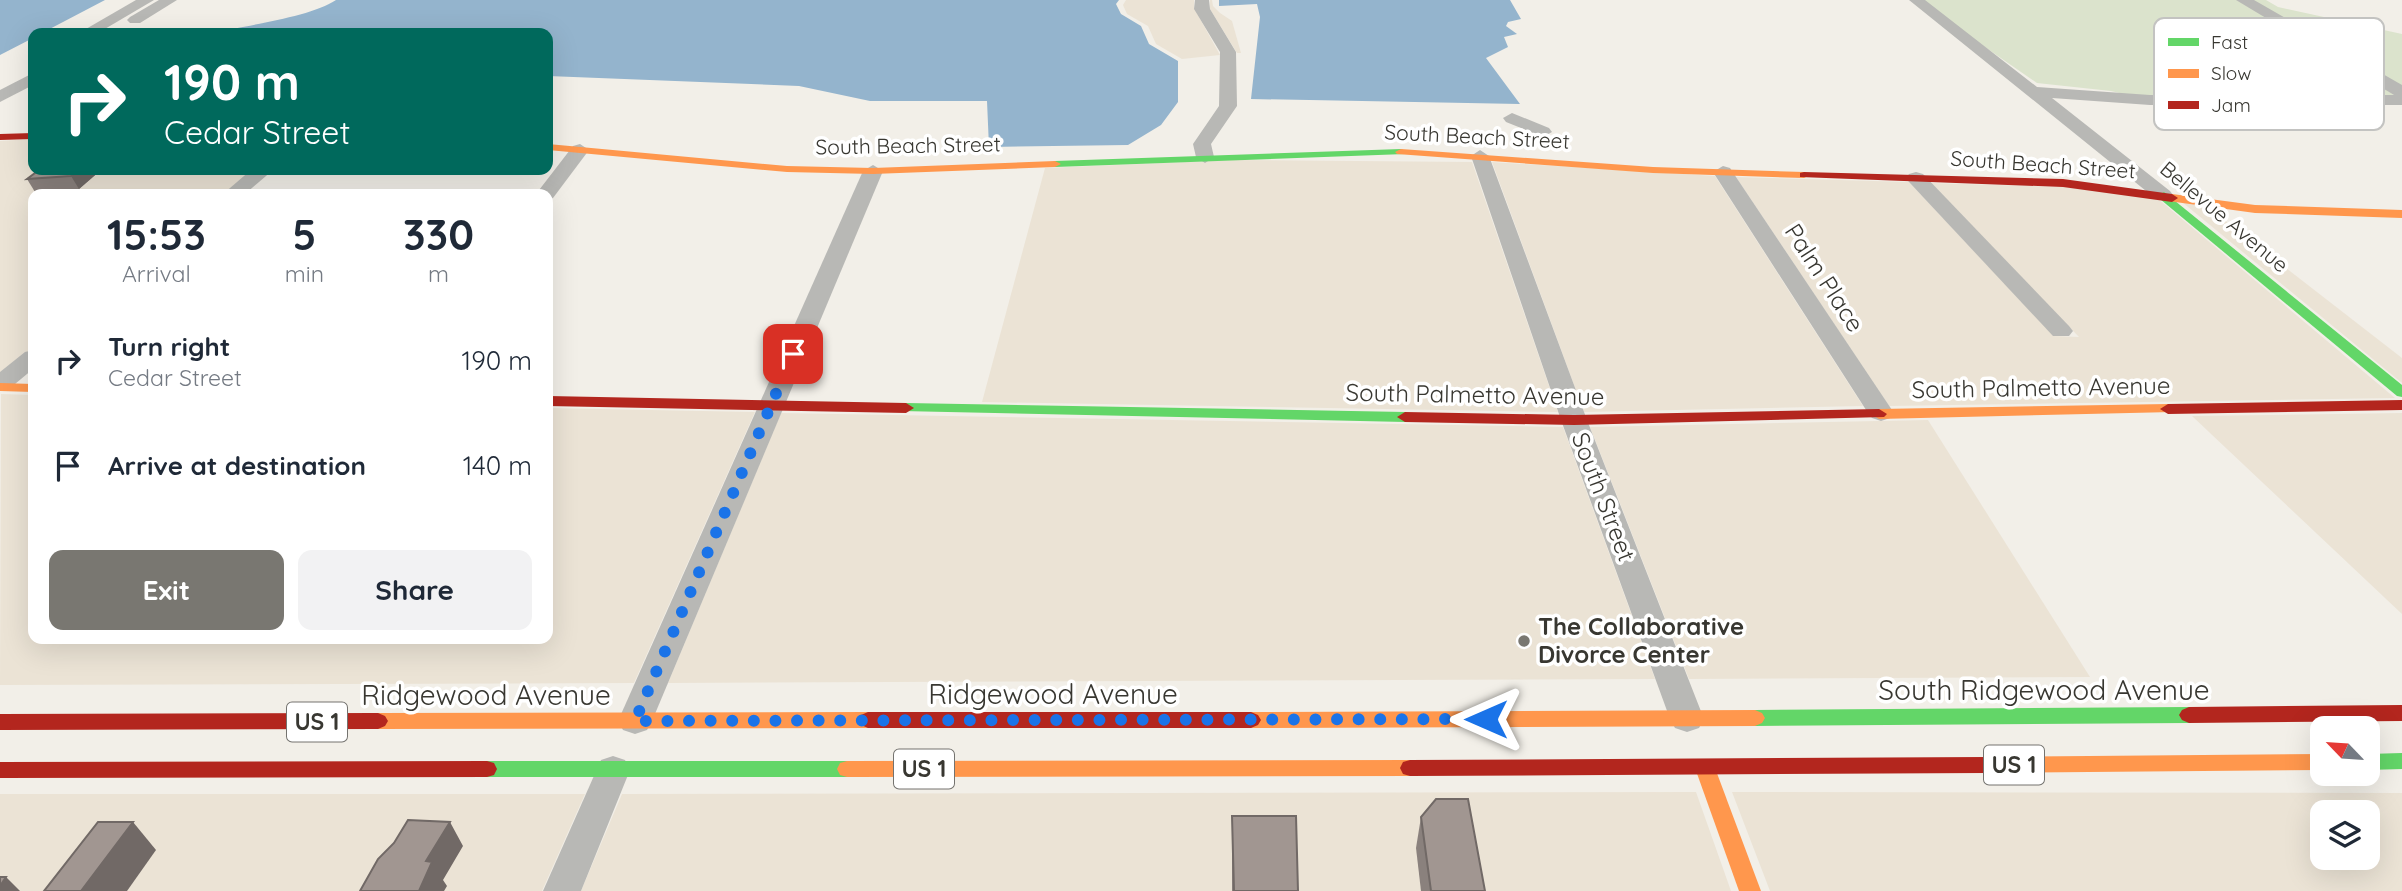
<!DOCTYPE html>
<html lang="en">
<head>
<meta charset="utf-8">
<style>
	body { margin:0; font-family:Quicksand,sans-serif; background:#f2f2f3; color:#1f2937; height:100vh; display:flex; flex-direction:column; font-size:26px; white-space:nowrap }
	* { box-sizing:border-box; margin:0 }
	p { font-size:23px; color:#747a83 }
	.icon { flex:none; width:38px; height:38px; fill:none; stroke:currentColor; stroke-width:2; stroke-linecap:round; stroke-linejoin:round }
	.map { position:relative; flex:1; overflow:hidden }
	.panel { position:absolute; left:28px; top:189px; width:525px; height:455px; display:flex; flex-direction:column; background:#fff; border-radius:14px; box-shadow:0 7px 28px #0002 }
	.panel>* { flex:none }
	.banner { position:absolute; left:28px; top:28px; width:525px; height:147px; border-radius:14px; box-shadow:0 7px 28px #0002; background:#00695c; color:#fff; overflow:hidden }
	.needle { width:46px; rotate:295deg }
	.controls { position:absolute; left:2310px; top:716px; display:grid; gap:14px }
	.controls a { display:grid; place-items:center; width:70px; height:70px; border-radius:14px; background:#fff; box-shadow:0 7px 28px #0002; font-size:35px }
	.pin { position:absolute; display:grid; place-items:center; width:60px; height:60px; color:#fff; margin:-30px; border-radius:14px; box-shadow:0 4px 10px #0006 }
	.me { position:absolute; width:77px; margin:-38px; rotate:270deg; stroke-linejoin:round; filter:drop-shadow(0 0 5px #0008) }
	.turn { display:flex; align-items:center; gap:24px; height:147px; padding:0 21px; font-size:32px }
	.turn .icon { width:91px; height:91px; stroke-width:2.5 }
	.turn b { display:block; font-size:49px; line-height:60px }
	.eta { display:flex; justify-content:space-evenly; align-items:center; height:119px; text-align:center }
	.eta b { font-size:42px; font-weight:700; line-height:49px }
	.button { display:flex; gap:14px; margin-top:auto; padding:14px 21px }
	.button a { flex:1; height:80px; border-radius:14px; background:#797771; color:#fff; font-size:28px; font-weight:700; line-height:80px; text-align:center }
	.button a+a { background:#f2f2f3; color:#1f2937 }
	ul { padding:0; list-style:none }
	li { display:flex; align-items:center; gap:21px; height:105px; padding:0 21px }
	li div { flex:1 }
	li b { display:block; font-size:26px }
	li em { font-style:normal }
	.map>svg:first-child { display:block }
</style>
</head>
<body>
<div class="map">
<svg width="2402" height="891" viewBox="0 0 2402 891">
	<rect width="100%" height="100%" fill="#f2efe8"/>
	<g fill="#ebe3d5" fill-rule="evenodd">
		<path d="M1126,0H1194V8L1220,55L1182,59L1156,44L1148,26L1127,14L1123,5Z"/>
		<path d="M1210,0H1212L1213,6L1220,13L1232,21L1241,53H1237L1210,9Z"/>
		<path d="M33,139V170H253L223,194H33V347L0,374V141Z"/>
		<path d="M1232,160L1472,162L1558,412L982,402L1045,168Z"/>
		<path d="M1492,162L1715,176L1863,406L1584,412Z"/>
		<path d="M1736,177L1909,182L2054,336L2079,337L1930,183L2066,187L2157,198L2395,398L1889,406Z"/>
		<path d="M2182,202L2205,205L2402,358V383Z"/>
		<path d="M1,394L33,395V639H548V408L755,412L634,683L0,685Z"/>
		<path d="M781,413L1563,427L1655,679L668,683Z"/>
		<path d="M2402,413V614L2192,416Z"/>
		<path d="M1928,420L2090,677L1689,679L1590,427Z"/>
		<path d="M1696,792L1731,891H581L622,794Z"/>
		<path d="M1732,792L2402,793V891H1770ZM2322,812H2368V858H2322Z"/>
		<path d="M0,794H585L542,891H0Z"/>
	</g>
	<g fill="#dbe3cc">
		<path d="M1917,0H2244L2402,100H2150L2111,91L2037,83Z"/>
		<path d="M2251,0H2266L2278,7L2402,34V87Z"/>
	</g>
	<g fill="#94b4cd">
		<path d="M0,0H105L42,33H33V38L0,55Z"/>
		<path d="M336,0H1119L1116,4L1121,14L1141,26L1149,44L1178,61V102L1161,125L1128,145L989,147L987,101H870L799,86L548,76V33H214C247,25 311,17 336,0Z"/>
		<path d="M1219,0H1510L1521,19L1508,22L1506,26L1517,34L1504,37L1508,47L1486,58L1520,104L1251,99L1260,17L1257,4L1219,6Z"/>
	</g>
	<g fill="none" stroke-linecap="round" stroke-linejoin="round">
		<g fill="#b8b8b5" fill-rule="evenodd">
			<path d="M136,0H154L98,33H79Z"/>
			<path d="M159,0H177L140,23H130L127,20L130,17Z"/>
			<path d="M1195,0H1209L1210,9L1236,52L1237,106L1211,144L1214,157L1205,163L1196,157L1193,144L1219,106L1220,52L1194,9Z"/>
			<path d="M1909,0H1925L2037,87L2150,95H2394L2236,0H2254L2402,85V105H2150L2052,98L2170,191L2173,195L2170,199H2156Z"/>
			<path d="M33,73V85L0,102V90Z"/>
			<path d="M1512,113L1549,128L1552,132L1543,137L1506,122L1503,118Z"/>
			<path d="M580,144L589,150L553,198L548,200V194H536L573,146Z"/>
			<path d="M1480,150L1489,156L1587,420L1704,719L1699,728L1687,732L1675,728L1670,719L1561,420L1471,156Z"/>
			<path d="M873,165L883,171L652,721L647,730L635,734L623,730L618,721L863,171Z"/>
			<path d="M1723,166L1730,168L1894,413L1890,418L1881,421L1872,418L1868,413L1713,172Z"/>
			<path d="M251,170H273L245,194H223Z"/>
			<path d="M1916,172L1923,174L2069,326L2073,331L2069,336H2053L1909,182L1906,178L1909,174Z"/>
			<path d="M33,350V369L9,389L0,391V372L25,352Z"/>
			<path d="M613,756L625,760L630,770L581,891H543L601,760Z"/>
		</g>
		<g fill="#63d668" fill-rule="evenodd">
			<path d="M1401,149L1407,152L1405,154L1055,167L1049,164L1055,161Z"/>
			<path d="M2164,192L2402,385V397L2397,396L2160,199L2158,196Z"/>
			<path d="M906,403L1405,412L1413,417L1405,422L901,411L898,408L901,405Z"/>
			<path d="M2189,707L2196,710L2199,715L2196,720L2189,723L1755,726L1748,723L1745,718L1748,713L1755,710Z"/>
			<path d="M2402,753V769L2368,770V754Z"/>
			<path d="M487,761H847L854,763L857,769L854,775L847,777H487L480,775L477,769L480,763Z"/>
		</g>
		<g fill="#ff974d" fill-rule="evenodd">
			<path d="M548,144L787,166L873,168L1055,161L1061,164L1055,167L873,174L787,172L548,150Z"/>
			<path d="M1401,149L1653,167L1804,172L1810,175L1804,178L1653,173L1397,154L1395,152Z"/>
			<path d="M2172,194L2255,205L2402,210V218L2255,213L2168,201L2166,198Z"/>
			<path d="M0,383L33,384V392L0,391Z"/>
			<path d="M2168,404L2176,409L2173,412L1879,419L1871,414L1879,409Z"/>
			<path d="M1755,710L1762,713L1765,718L1762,723L1755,726L1251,728L1244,725L1241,720L1244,715L1251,712Z"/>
			<path d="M868,712L875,715L878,720L875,725L868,728L378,729L371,726L368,721L371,716L378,713Z"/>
			<path d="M2322,754V770L1986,773L1979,771L1976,765L1979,759L1986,757Z"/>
			<path d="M1410,760L1417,762L1420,768L1417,774L1410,776L847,777L840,775L837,769L840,763L847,761Z"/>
			<path d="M1705,760L1712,762L1715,768L1761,891H1739L1695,768L1698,762Z"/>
		</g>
		<g fill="#b3261e" fill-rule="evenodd">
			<path d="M33,133V139L0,140V134Z"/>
			<path d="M1804,172L2063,179L2172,194L2178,198L2172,202L2063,187L1800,177V173Z"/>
			<path d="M548,396L906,403L914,408L906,413L548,406Z"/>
			<path d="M2402,400V410L2168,414L2160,409L2168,404Z"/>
			<path d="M1879,409L1887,414L1884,417L1574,425L1405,422L1397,417L1405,412L1574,415Z"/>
			<path d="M2402,705V721L2189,723L2182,720L2179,715L2182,710L2189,707Z"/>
			<path d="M868,712H1251L1258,715L1261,720L1258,725L1251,728H868L861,725L858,720L861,715Z"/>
			<path d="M378,713L385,716L388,721L385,726L378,729L0,730V714Z"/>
			<path d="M1986,757L1993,759L1996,765L1993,771L1986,773L1410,776L1403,774L1400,768L1403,762L1410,760Z"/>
			<path d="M487,761L494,763L497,769L494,775L487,777L0,778V762Z"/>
		</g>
	</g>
	<g fill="#8a817d">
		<path d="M101,170L79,189L35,192L27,179Z"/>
		<path d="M1232,816L1298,891H1232Z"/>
		<path d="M1421,817L1485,891H1421L1416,848Z"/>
	</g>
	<g fill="#716966">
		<path d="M79,170H101L79,189L71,176Z"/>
		<path d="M133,822L156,850L127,891H81Z"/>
		<path d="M450,822L463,846L443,880L447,886L444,891H419L426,861Z"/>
		<path d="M6,877L20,891H0V886Z"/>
	</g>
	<g fill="#a19691" stroke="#716966" stroke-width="2">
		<path d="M39,170H79L71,176L27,179Z"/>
		<path d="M1436,799H1468L1485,891H1431L1421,817Z"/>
		<path d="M1232,816H1296L1298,891H1234Z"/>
		<path d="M408,820L450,822L426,861L432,862L419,891H360L378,859L394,843Z"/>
		<path d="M98,822H133L81,891H44Z"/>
		<path d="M0,877H6L0,886Z"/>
	</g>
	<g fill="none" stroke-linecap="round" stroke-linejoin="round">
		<path stroke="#1a73e8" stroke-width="12" stroke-dasharray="0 21.6" d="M793,354L635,721L1486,719"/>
	</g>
	<circle fill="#797771" stroke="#fff" stroke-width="2.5" cx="1524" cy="641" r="7"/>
	<g text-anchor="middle" stroke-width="7" stroke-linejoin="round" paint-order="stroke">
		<g font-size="21" fill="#383731" stroke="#fff">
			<text transform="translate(1477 137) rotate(3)" y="7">South Beach Street</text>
			<text transform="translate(908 146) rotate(-1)" y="7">South Beach Street</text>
			<text transform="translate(2043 165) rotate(4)" y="7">South Beach Street</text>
			<text transform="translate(2224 217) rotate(40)" y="7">Bellevue Avenue</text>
		</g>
		<g fill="#fff" stroke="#74736f" stroke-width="2">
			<rect x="287" y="702.5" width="60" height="39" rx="5"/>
			<rect x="1984" y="745.5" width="60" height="39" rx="5"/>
			<rect x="894" y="749.5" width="60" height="39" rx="5"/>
		</g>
		<g font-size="23" font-weight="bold" fill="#383731">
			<text x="317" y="730">US 1</text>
			<text x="2014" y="773">US 1</text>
			<text x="924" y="777">US 1</text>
		</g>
		<g font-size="24" fill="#383731" stroke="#fff">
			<text transform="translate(1824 278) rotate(57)" y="8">Palm Place</text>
			<text transform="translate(2041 388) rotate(-1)" y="8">South Palmetto Avenue</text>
			<text transform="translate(1475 395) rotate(1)" y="8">South Palmetto Avenue</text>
			<text transform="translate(1603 497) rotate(69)" y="8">South Street</text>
		</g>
		<g font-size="24" font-weight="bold" fill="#383731" stroke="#fff" text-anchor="start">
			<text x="1538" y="635">The Collaborative<tspan x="1538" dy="28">Divorce Center</tspan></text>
		</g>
		<g font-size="28" fill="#383731" stroke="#fff">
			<text x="2044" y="700">South Ridgewood Avenue</text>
			<text x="1053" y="704">Ridgewood Avenue</text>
			<text x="486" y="705">Ridgewood Avenue</text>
		</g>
	</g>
	<rect x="2154" y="18" width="230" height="112" rx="10" fill="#fff" stroke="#c3c3c1" stroke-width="2"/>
	<rect x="2168" y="38" width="31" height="8" fill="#63d668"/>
	<rect x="2168" y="69" width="31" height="9" fill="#ff974d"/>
	<rect x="2168" y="101" width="31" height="8" fill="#b3261e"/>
	<g font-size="19" fill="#383731">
		<text x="2211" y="49">Fast</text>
		<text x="2211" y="80">Slow</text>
		<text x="2211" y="112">Jam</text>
	</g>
</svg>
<div class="controls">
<a><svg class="needle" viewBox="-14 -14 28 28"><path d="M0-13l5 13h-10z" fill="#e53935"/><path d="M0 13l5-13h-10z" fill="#747a83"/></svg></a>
<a><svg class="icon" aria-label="layers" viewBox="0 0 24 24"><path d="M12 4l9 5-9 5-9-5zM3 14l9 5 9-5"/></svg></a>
</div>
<div class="pin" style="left:793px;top:354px;background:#d93025"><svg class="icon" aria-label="arrive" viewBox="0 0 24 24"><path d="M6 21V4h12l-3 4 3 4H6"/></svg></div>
<svg class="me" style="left:1486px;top:719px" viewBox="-20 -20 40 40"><path d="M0-17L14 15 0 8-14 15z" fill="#1a73e8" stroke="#fff" stroke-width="4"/></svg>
<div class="banner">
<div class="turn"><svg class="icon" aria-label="right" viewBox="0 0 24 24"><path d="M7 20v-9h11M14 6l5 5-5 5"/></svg><div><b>190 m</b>Cedar Street</div></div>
</div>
<section class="panel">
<div class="eta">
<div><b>15:53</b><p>Arrival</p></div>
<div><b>5</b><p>min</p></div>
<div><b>330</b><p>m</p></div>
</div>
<ul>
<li><svg class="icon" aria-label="right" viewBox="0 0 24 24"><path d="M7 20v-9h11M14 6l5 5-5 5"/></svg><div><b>Turn right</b><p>Cedar Street</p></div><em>190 m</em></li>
<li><svg class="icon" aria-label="arrive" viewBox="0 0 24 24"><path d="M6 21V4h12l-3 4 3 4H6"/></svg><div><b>Arrive at destination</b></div><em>140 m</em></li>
</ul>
<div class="button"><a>Exit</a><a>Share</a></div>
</section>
</div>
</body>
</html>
